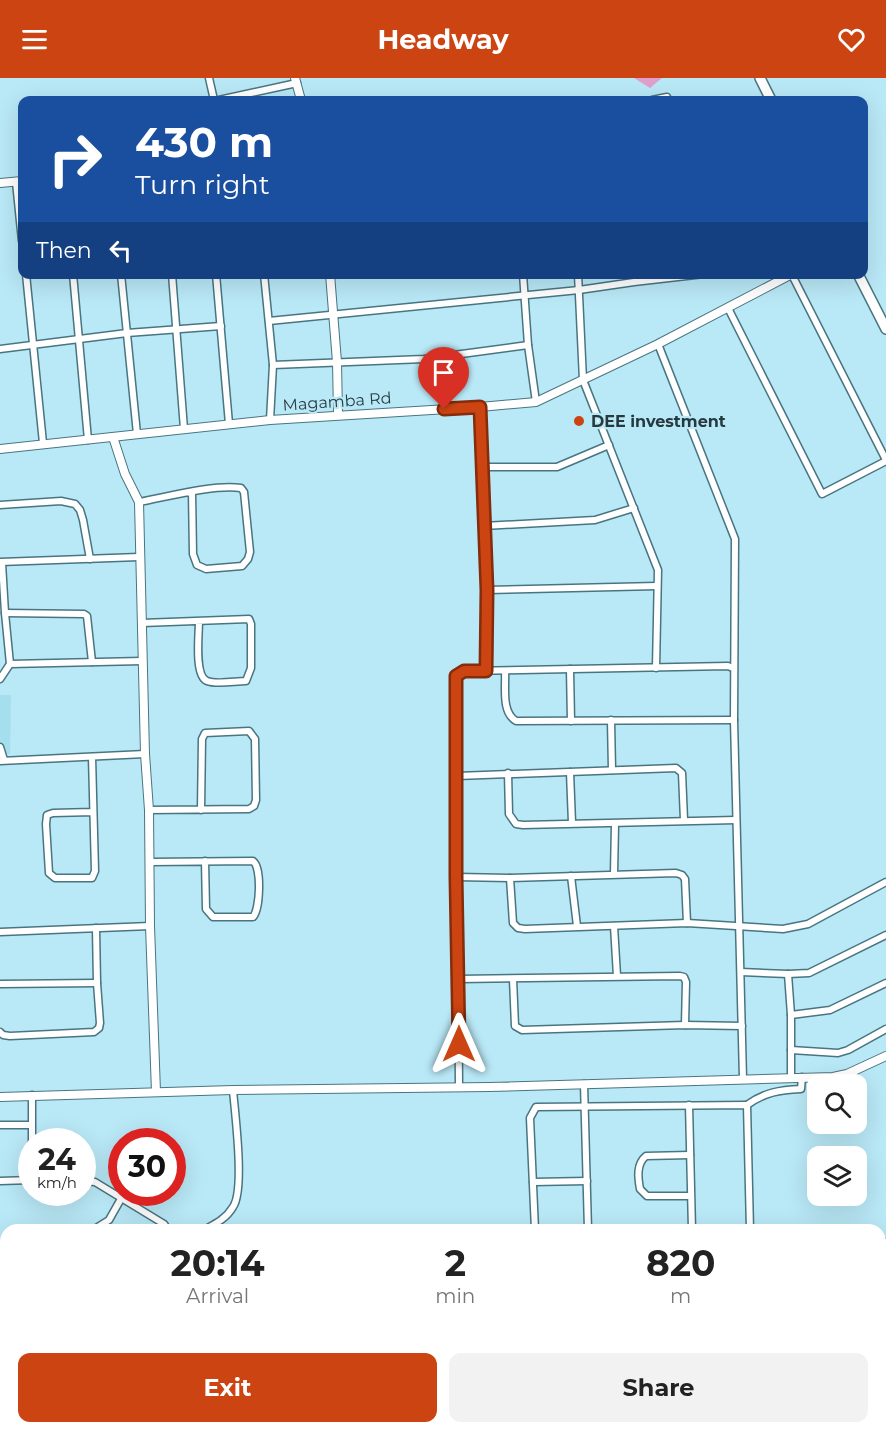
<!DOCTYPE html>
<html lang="en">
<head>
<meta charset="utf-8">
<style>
	body { margin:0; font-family:Montserrat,sans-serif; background:#f2f2f2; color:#222; height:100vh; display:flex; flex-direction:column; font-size:22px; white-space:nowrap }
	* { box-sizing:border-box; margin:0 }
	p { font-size:20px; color:#767676 }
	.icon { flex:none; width:33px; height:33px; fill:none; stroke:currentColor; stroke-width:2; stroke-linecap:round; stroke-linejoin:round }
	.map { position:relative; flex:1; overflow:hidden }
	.sheet { position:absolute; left:0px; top:1146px; width:886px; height:210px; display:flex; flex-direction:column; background:#fff; border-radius:18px 18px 0 0; box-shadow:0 6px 24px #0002 }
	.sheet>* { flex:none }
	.guide { position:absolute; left:18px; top:18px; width:850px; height:183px; border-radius:12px; box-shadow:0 6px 24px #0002; background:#1a4fa0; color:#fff; overflow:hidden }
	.fabs { position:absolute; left:807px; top:996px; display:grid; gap:12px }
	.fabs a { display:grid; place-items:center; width:60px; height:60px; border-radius:12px; background:#fff; box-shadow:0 6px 24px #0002; font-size:30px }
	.speed { position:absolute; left:18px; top:1050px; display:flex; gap:12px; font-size:30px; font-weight:700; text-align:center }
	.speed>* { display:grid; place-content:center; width:78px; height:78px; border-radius:50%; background:#fff; box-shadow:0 6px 24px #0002; line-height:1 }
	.speed small { font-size:15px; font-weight:400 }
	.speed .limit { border:9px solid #d22; background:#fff; color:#111 }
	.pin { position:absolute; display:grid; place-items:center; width:51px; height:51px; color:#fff; margin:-62px -26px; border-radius:50% 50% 50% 0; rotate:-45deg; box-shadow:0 0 6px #0007 }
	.pin .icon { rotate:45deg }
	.me { position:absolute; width:66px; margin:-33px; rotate:0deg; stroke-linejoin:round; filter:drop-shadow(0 0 4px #0008) }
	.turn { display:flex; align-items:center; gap:21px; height:126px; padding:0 18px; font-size:27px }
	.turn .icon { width:78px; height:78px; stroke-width:2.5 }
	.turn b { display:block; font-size:42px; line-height:51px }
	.then { display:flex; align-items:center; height:57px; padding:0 18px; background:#0003; gap:12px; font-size:22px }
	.eta { display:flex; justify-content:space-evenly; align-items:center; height:102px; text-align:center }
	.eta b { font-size:36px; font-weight:700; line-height:42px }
	.button { display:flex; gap:12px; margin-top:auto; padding:12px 18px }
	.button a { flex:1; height:69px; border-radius:12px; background:#cb4411; color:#fff; font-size:24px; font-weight:700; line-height:69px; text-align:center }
	.button a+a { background:#f2f2f2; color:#222 }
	header { display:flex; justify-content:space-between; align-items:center; height:78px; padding:0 18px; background:#cb4411; color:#fff; font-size:27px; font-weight:700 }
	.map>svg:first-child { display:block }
</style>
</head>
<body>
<header><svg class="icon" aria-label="menu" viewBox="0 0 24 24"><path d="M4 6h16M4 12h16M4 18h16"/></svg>Headway<svg class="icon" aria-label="heart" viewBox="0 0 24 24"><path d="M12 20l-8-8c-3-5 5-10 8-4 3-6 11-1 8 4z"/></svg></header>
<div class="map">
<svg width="886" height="1356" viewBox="0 0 886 1356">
	<rect width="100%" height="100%" fill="#b9e8f6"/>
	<path fill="#a5deed" d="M0,617H11L10,676L0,677Z"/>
	<path fill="#dfa0cc" d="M634,0H662L650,10Z"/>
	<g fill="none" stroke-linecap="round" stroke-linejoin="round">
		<defs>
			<g id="minor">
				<path d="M209,0L214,22"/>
				<path d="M219,22L297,5"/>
				<path d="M652,22L667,19V22"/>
				<path d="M16,104L22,163"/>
				<path d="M26,196L43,365"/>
				<path d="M73,196L88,362"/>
				<path d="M121,196L137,356"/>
				<path d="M172,196L184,351"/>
				<path d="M216,196L229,346"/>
				<path d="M264,196L273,287L270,342"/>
				<path d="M523,196L528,267L536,324"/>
				<path d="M578,196L583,302L658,492L656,590"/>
				<path d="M792,197L886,382"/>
				<path d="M728,230L822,416L886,383"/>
				<path d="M269,243L579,212L634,204L704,196"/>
				<path d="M658,266L735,461L734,642L743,1001"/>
				<path d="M0,271L127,255L221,248"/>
				<path d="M273,287L424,281L528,267"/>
				<path d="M480,329L487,512L485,593"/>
				<path d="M482,389H557L609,367"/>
				<path d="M139,424C167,419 213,406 241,410L244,414L250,474L248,481L242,488L206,491L197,487L193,476L192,414"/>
				<path d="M0,427L61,423L75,426L80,432L83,442L90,481"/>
				<path d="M484,448L595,442L634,430"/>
				<path d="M0,484L139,479"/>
				<path d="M487,512L657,508"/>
				<path d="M5,535L84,536L87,538L92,584"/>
				<path d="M142,545L249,541L251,546V590L246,603C235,603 217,607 207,603C194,598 199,556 199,543"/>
				<path d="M10,586L142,583"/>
				<path d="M570,591L571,643"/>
				<path d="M505,593C506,609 501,634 516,643L734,642"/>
				<path d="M0,601L10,586L5,535L2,485"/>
				<path d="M611,642L612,692"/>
				<path d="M0,669L4,682"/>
				<path d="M92,679L95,793L92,800H55L49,795L46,746L47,737L53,735L93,734"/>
				<path d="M0,683L145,676"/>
				<path d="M570,694L572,745"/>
				<path d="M508,695L509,736L516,746L523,747L736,742"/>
				<path d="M457,698L676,690L682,695L684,742"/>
				<path d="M149,732L249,731L254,728L256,722L255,661L249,653L205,655L202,661L201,732"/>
				<path d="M150,784L253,783C262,790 260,831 253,839H213L206,831L205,783"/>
				<path d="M614,796L615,746"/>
				<path d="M571,798L577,848"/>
				<path d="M456,799L510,800L676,795L682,797L685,801L687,845"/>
				<path d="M510,800L513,845L518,850L525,851L687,845L783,851L808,846L886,804"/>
				<path d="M614,848L617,898"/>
				<path d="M0,854L150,848"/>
				<path d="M741,894L788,896L809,895L886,857"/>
				<path d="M788,896L791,937V999"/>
				<path d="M459,901L680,898L684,899L686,904L685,947"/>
				<path d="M513,901L515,948L522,952L685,947L742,948"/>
				<path d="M0,906L97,905"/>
				<path d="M791,937L830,932L886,905"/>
				<path d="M0,954L3,957L10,958L94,954L99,950L100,945L97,905L96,850"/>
				<path d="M791,972L838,975L848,972L886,951"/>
				<path d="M584,1006L588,1152"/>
				<path d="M459,1009L456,598L464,593L728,588L733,590"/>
				<path d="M32,1017V1064"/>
				<path d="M689,1027L692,1152"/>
				<path d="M747,1027C765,1014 780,1012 801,1011L802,999"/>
				<path d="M0,1047H31"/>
				<path d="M690,1077L646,1078C636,1086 638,1100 640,1111L647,1118H690"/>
				<path d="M0,1103L32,1102"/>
				<path d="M82,1103L95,1104L164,1146L168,1152"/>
				<path d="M533,1104L587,1103"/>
				<path d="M93,1152L109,1142L122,1119"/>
				<path d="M204,1152C215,1146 226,1141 233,1129C245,1112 235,1036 233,1012"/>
				<path d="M535,1152L530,1040L536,1029L747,1027L750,1152"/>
				<path d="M880,1165L886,1164"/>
				<path d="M0,1181L6,1185"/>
				<path d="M880,1237L886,1234"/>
				<path d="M0,1261L6,1258"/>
				<path d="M880,1304L886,1308"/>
				<path d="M735,1350L746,1356"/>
				<path d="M850,1350L860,1356"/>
				<path d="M165,1351L172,1350"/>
				<path d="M252,1356L256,1350"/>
				<path d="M311,1356L314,1350"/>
				<path d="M375,1356L378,1350"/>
				<path d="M834,1356L837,1350"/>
			</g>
			<g id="tertiary">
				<path d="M295,0L301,22"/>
				<path d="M0,105L22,103"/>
				<path d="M330,196L337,284L338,336"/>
				<path d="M113,359L125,396L139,424L145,676L149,732L150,848L156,1014"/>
				<path d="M0,371L270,342L480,329L536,324L658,266L792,196"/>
				<path d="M0,1019L233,1012L489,1009L833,999L847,996L886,978"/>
			</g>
			<g id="secondary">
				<path d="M760,0L771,22"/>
				<path d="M858,196L886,251"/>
			</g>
		</defs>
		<use href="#minor" stroke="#497581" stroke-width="9"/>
		<use href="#tertiary" stroke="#497581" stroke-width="10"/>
		<use href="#secondary" stroke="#497581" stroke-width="12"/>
		<use href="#minor" stroke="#fff" stroke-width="6"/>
		<use href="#tertiary" stroke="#fff" stroke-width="8"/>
		<use href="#secondary" stroke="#fff" stroke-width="9"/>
	</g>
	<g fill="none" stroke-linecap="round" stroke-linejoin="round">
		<defs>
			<path id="route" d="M444,331L480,329L487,512L486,593H464L456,598V799L459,966"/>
		</defs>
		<use href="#route" stroke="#842c0b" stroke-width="15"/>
		<use href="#route" stroke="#cb4411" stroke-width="10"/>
	</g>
	<circle fill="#cb4411" stroke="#b9e8f6" stroke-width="2" cx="579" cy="343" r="6"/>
	<g text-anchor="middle" stroke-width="4.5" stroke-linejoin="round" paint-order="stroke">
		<g font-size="16" fill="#26393f" stroke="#b9e8f6">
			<text transform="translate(337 323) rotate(-4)" y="6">Magamba Rd</text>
		</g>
		<g font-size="16" font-weight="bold" fill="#26393f" stroke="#b9e8f6" text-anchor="start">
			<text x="591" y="349">DEE investment</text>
		</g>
	</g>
</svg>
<div class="fabs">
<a><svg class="icon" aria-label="search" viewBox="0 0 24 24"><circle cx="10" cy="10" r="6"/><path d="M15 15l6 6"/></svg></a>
<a><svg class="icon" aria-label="layers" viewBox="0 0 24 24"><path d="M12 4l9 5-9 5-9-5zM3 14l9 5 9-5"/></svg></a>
</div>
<div class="speed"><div>24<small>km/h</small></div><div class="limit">30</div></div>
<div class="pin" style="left:444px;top:331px;background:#d93025"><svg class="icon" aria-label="arrive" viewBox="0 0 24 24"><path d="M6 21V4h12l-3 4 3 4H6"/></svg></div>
<svg class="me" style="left:459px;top:966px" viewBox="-20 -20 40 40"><path d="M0-17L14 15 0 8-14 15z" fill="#cb4411" stroke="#fff" stroke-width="4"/></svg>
<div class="guide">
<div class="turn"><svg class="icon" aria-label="right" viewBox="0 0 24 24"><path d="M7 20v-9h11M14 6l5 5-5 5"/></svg><div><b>430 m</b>Turn right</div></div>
<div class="then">Then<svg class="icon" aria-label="left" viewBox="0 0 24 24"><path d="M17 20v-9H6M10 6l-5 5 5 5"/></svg></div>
</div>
<section class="sheet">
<div class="eta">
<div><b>20:14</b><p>Arrival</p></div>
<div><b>2</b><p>min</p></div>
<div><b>820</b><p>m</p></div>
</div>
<div class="button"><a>Exit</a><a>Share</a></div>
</section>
</div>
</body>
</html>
